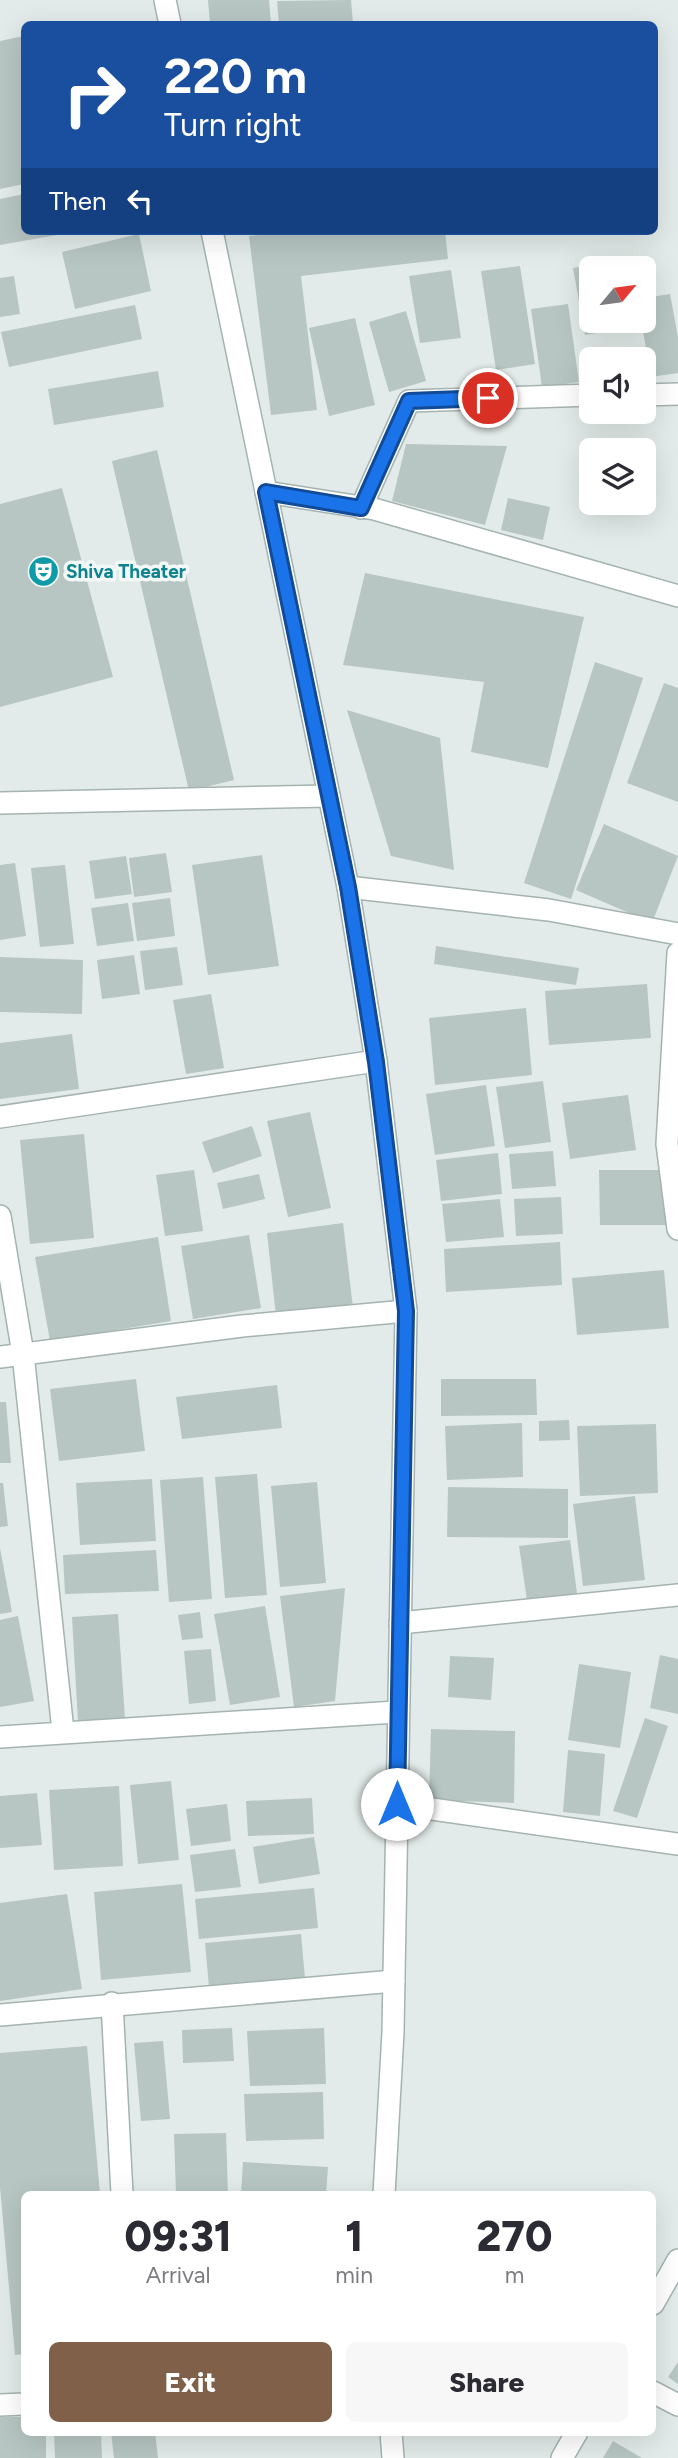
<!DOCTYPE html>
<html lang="en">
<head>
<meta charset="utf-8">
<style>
	body { margin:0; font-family:Figtree,sans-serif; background:#f7f7f7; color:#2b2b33; height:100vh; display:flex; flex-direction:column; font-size:26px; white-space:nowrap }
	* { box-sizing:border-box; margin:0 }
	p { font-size:23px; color:#7c7c81 }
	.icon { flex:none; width:38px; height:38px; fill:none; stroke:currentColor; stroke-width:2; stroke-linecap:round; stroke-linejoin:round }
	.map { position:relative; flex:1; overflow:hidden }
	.sheet { position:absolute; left:21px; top:2191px; width:635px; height:245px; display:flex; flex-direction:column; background:#fff; border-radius:10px; box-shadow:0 7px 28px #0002 }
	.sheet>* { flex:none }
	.hud { position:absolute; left:21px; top:21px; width:637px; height:214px; border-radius:10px; box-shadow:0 7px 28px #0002; background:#1a4fa0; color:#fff; overflow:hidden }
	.needle { width:46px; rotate:61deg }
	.fabs { position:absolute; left:579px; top:256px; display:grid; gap:14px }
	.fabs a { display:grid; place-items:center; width:77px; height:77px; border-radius:10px; background:#fff; box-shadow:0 7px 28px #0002; font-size:35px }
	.pin { position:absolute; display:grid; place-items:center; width:60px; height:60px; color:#fff; margin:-30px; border:4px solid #fff; border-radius:50%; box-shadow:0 2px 7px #0007 }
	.me { position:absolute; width:77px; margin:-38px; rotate:0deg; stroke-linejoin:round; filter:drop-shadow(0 0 5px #0008) }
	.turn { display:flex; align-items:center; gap:24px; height:147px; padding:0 28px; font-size:32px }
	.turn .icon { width:91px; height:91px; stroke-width:2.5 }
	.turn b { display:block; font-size:49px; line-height:60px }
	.then { display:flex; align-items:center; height:66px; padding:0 28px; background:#0003; gap:14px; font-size:26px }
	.eta { display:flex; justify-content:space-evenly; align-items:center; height:119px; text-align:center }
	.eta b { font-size:42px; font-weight:800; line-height:49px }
	.button { display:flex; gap:14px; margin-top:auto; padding:14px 28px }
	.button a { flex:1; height:80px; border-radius:10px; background:#806049; color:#fff; font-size:28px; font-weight:800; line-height:80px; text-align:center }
	.button a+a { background:#f7f7f7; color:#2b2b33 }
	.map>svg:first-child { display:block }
</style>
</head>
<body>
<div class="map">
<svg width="678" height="2458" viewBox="0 0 678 2458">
	<rect width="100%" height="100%" fill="#e2ebe9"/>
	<g fill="#b7c6c3">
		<path d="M208,0H269L271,24H210Z"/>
		<path d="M351,0L353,24H279L277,1Z"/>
		<path d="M24,36V184L0,189V41Z"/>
		<path d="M24,194V231L74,232L0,245V199Z"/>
		<path d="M289,231H445L448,259L301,276L317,410L271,415L249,236Z"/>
		<path d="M139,234L151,291L75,309L62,252Z"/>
		<path d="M619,259L620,268H592V320H630L631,327L585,335L573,268Z"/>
		<path d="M520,266L535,364L496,370L481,271Z"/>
		<path d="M451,270L461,338L420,343L409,276Z"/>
		<path d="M14,276L20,314L0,317V278Z"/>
		<path d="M670,294L678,337V373L651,377L641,320H644V298Z"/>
		<path d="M568,304L579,382L542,387L531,309Z"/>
		<path d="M135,305L142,339L9,367L1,332Z"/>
		<path d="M406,311L426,381L389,392L369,322Z"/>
		<path d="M355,318L375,405L329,416L309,328Z"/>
		<path d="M158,371L164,407L54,425L48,389Z"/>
		<path d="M406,444L507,446L485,525L392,501Z"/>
		<path d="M157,450L234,780L189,791L112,461Z"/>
		<path d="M62,488L113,677L0,707V504Z"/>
		<path d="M508,498L550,507L543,540L501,530Z"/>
		<path d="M365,573L584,617L548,768L471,752L484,682L343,665Z"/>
		<path d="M595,662L643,678L571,899L524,883Z"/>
		<path d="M664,683L678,688V802L627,783Z"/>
		<path d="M347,710L440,738L454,870L391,856Z"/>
		<path d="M604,824L678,856L652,923L576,890Z"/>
		<path d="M166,853L172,892L134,897L129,858Z"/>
		<path d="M262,855L279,966L208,975L192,865Z"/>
		<path d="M126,856L132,894L95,899L89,861Z"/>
		<path d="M15,863L26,936L0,940V865Z"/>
		<path d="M65,865L74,944L40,947L31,868Z"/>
		<path d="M170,898L175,936L137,941L132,903Z"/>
		<path d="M128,903L134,941L97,946L91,908Z"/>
		<path d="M436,946L579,968L576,985L434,964Z"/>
		<path d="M177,947L183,985L145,990L140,951Z"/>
		<path d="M134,955L140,994L102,999L97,960Z"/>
		<path d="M0,957L83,960L82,1014L0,1012Z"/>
		<path d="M647,984L651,1038L549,1045L545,991Z"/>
		<path d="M211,994L224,1068L186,1074L173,1000Z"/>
		<path d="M526,1008L532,1075L435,1085L429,1018Z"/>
		<path d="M72,1034L79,1089L0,1099V1043Z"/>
		<path d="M543,1081L551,1142L505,1148L496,1087Z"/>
		<path d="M486,1085L495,1146L435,1155L426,1094Z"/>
		<path d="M628,1095L636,1150L570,1159L562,1103Z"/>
		<path d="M310,1112L331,1208L288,1217L267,1121Z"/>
		<path d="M252,1126L262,1156L213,1173L202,1142Z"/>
		<path d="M84,1134L94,1238L30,1244L20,1140Z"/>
		<path d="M553,1151L556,1186L512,1189L509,1154Z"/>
		<path d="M498,1153L502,1194L441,1201L436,1160Z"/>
		<path d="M194,1170L203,1231L165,1236L156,1175Z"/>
		<path d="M599,1170H666V1225H600Z"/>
		<path d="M259,1174L265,1199L223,1209L217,1183Z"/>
		<path d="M561,1197L563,1234L516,1236L514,1199Z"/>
		<path d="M500,1199L504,1237L446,1242L442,1204Z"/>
		<path d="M343,1223L353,1308L276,1316L267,1233Z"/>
		<path d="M249,1235L261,1308L193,1319L181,1246Z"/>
		<path d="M158,1237L171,1321L50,1341L35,1257Z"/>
		<path d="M560,1242L562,1285L446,1292L444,1249Z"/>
		<path d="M664,1270L669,1328L577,1335L572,1278Z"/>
		<path d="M136,1379L145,1451L59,1461L50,1389Z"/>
		<path d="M441,1379H536L537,1415L441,1416Z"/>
		<path d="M277,1385L282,1428L182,1439L176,1397Z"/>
		<path d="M0,1402H6L11,1463H0Z"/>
		<path d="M569,1420L570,1440L539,1441V1421Z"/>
		<path d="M522,1423L523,1477L447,1480L445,1426Z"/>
		<path d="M656,1424L658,1493L580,1496L577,1426Z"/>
		<path d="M257,1474L267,1595L225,1598L215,1477Z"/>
		<path d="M203,1477L212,1599L169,1602L160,1480Z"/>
		<path d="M152,1479L156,1541L80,1545L76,1483Z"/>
		<path d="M317,1482L326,1583L280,1587L271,1486Z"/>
		<path d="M0,1483H3L8,1526L0,1527Z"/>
		<path d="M448,1487L568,1489V1538L447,1537Z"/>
		<path d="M635,1496L645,1580L583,1586L573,1504Z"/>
		<path d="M570,1540L578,1601L528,1607L519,1546Z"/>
		<path d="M0,1548L12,1612L0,1614Z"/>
		<path d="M156,1550L159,1591L65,1594L63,1555Z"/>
		<path d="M345,1588L335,1701L294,1707L280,1596Z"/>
		<path d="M265,1606L280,1697L230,1705L214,1614Z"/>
		<path d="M200,1612L203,1638L182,1640L178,1615Z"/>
		<path d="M118,1614L125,1719L78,1722L72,1617Z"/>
		<path d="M18,1616L34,1701L0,1707V1620Z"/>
		<path d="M211,1649L216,1701L189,1704L184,1651Z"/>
		<path d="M660,1655L678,1659V1714L650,1708Z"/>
		<path d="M450,1656L494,1658L491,1700L448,1697Z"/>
		<path d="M579,1664L631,1672L620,1748L568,1740Z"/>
		<path d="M645,1718L668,1726L637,1818L613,1811Z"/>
		<path d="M431,1729L515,1731L514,1803L429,1800Z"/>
		<path d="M568,1750L605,1754L600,1816L563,1812Z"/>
		<path d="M171,1781L179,1860L138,1864L130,1785Z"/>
		<path d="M119,1786L123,1866L54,1870L49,1790Z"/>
		<path d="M37,1793L42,1845L0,1848V1796Z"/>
		<path d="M312,1798L314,1834L248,1836L246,1801Z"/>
		<path d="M227,1804L231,1841L191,1846L186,1809Z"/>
		<path d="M314,1837L320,1874L259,1884L253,1847Z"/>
		<path d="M235,1849L241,1887L195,1892L190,1855Z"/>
		<path d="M182,1884L191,1972L101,1980L94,1892Z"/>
		<path d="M314,1888L318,1928L199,1939L195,1899Z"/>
		<path d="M67,1894L82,1989L0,2001V1903Z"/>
		<path d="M301,1934L305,1978L209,1987L205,1943Z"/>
		<path d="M232,2028L234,2061L183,2063L182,2030Z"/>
		<path d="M324,2028L326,2084L250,2086L247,2031Z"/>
		<path d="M163,2041L170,2119L141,2121L134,2043Z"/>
		<path d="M87,2046L100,2194H24V2354L15,2355L0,2187V2053Z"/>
		<path d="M323,2092L324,2139L246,2141L244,2094Z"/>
		<path d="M226,2133L228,2194H176L174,2134Z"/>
		<path d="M243,2162L328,2167L326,2194H241Z"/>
		<path d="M678,2362V2384L668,2377Z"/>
		<path d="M0,2417H24V2432H46V2458H0Z"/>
		<path d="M54,2432H101L102,2458H55Z"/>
		<path d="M111,2432H155L158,2458H114Z"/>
		<path d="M613,2441L642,2458H603Z"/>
	</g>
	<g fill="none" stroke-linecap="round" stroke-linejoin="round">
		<defs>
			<g id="minor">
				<path d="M165,0L170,24"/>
				<path d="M212,231L348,887L376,1061L406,1311L393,2032L384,2194"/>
				<path d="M644,395L678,394"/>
				<path d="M266,492L374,509L678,596"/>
				<path d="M361,508L409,401L592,395"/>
				<path d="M0,803L329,796"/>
				<path d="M348,887L549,910L678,934"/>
				<path d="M678,953L667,1144L678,1229"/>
				<path d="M0,1117L376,1061"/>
				<path d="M0,1216L23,1354L63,1731"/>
				<path d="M0,1357L242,1326L406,1311"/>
				<path d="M400,1623L678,1595"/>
				<path d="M0,1737L396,1712"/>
				<path d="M397,1804L678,1844"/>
				<path d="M112,2003L122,2194"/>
				<path d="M0,2015L394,1981"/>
				<path d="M653,2304L678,2260"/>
				<path d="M653,2392L678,2405"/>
				<path d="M0,2405L24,2404"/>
				<path d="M391,2432L393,2458"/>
				<path d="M562,2458L577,2432"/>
			</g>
		</defs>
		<use href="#minor" stroke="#a5b3b1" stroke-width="24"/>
		<use href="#minor" stroke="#fff" stroke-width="21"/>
	</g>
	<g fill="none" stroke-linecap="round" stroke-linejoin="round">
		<defs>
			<path id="route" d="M397,1804L406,1311L376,1062L348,887L266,492L361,508L409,401L488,398"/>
		</defs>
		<use href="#route" stroke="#114b97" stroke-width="18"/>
		<use href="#route" stroke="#1a73e8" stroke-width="12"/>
	</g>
	<defs>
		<symbol id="theatre-disc" viewBox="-11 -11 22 22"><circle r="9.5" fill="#0f9aa8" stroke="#f2f8f6"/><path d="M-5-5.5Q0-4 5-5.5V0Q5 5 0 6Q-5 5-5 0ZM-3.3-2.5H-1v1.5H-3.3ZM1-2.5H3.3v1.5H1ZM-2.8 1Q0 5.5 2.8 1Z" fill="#fff"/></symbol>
	</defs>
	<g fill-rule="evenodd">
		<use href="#theatre-disc" x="26" y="554" width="35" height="35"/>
	</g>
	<g text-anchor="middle" stroke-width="7" stroke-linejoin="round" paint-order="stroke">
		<g font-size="19" font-weight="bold" fill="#0d838f" stroke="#f2f8f6" text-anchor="start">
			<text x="66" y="578">Shiva Theater</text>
		</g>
	</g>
</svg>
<div class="fabs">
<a><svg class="needle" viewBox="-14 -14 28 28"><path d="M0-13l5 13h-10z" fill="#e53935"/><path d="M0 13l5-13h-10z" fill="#7c7c81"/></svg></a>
<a><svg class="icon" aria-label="sound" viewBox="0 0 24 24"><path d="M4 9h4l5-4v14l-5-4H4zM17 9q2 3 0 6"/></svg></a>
<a><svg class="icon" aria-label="layers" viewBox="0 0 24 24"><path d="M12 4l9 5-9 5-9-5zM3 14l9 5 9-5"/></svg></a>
</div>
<div class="pin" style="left:488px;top:398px;background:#d93025"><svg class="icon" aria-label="arrive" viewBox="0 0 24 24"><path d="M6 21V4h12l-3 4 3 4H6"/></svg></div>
<svg class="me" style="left:397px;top:1804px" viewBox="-20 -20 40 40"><circle r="19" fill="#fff"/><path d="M0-13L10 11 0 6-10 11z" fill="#1a73e8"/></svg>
<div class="hud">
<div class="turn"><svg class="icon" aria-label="right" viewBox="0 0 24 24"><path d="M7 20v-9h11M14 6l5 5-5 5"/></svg><div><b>220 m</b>Turn right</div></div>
<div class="then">Then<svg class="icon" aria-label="left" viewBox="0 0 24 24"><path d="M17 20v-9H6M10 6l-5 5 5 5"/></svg></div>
</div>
<section class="sheet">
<div class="eta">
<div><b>09:31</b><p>Arrival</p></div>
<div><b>1</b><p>min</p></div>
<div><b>270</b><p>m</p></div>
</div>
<div class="button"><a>Exit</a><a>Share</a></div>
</section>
</div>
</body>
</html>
